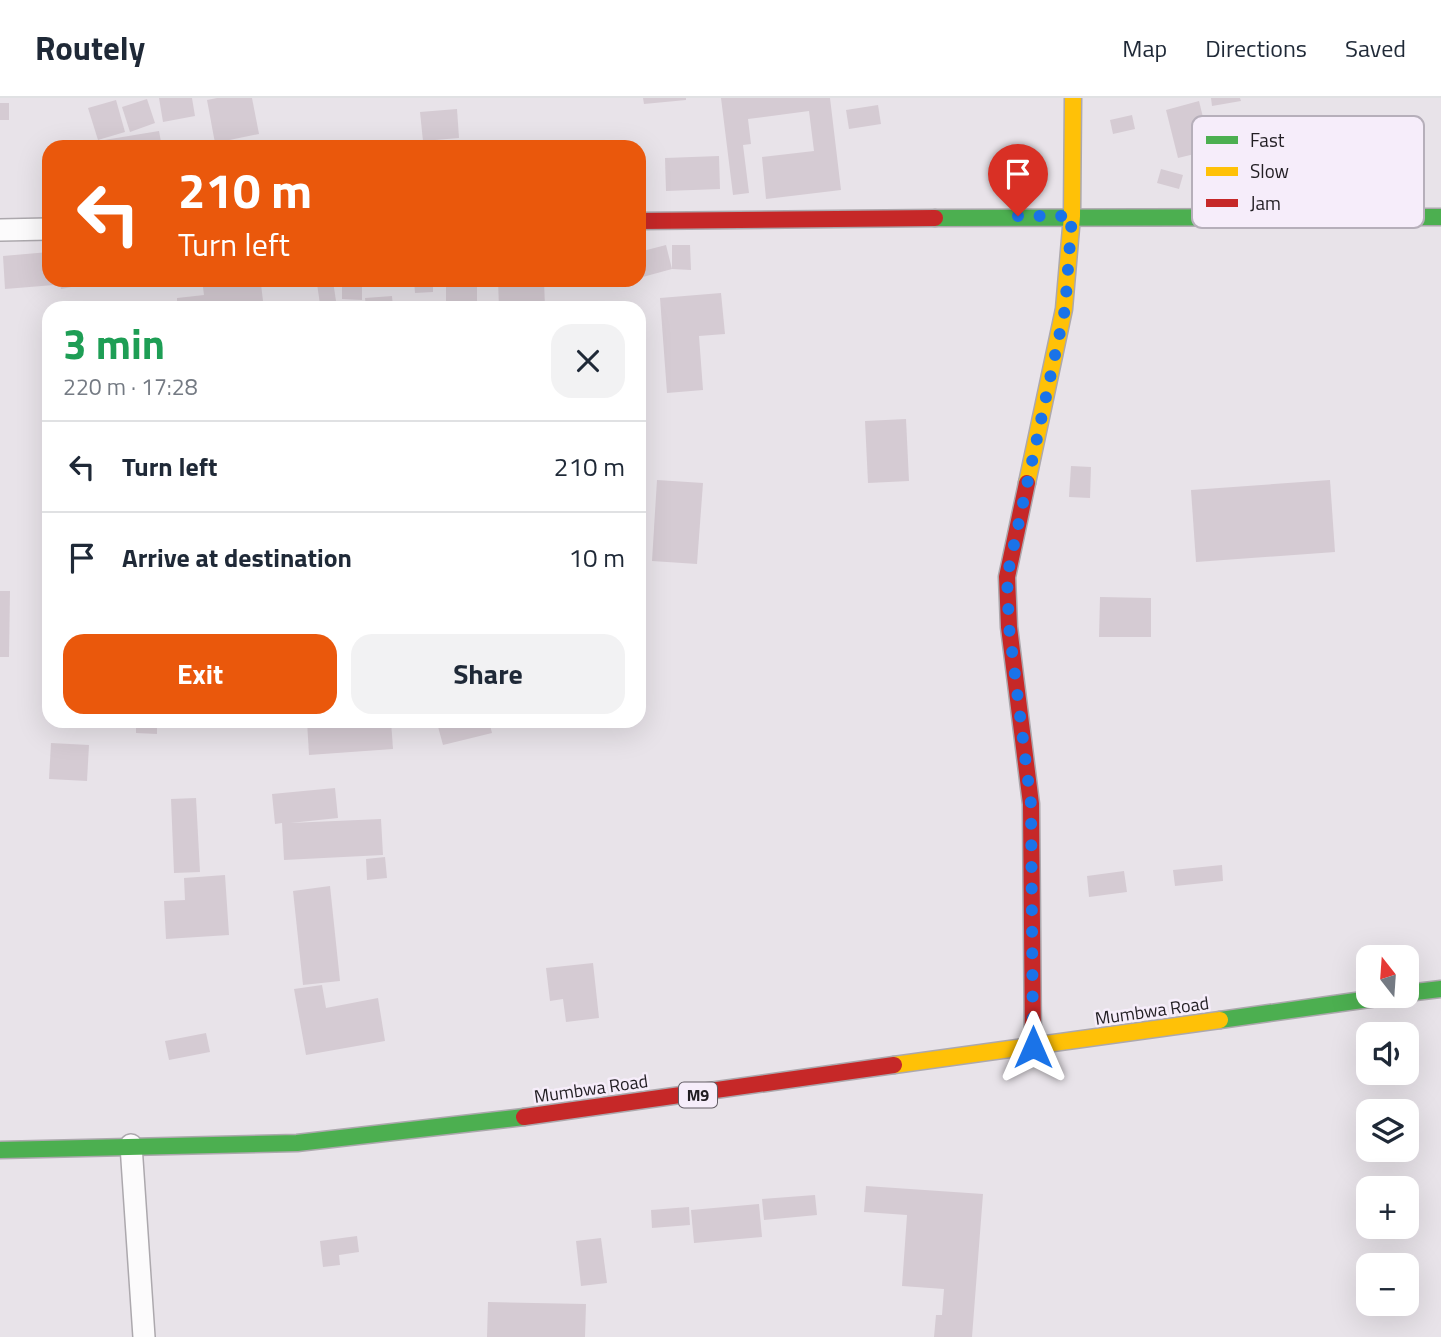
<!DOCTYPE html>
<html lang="en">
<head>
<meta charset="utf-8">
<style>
	body { margin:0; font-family:"Titillium Web",sans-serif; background:#f2f2f3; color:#1f2937; height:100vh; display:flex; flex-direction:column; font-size:26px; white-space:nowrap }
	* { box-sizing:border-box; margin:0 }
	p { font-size:23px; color:#747a83 }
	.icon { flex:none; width:38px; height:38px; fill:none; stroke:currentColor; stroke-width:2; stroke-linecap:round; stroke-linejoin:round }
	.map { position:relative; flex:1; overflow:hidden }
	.side { position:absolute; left:42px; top:203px; width:604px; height:427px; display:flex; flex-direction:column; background:#fff; border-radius:21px; box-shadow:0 7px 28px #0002 }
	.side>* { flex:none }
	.top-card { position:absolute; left:42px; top:42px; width:604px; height:147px; border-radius:21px; box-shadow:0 7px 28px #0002; background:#ea580c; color:#fff; overflow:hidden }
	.needle { width:46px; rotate:343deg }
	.controls { position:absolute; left:1356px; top:847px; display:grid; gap:14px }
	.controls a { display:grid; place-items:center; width:63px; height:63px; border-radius:14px; background:#fff; box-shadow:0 7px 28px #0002; font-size:35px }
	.pin { position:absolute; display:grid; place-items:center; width:60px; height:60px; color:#fff; margin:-72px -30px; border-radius:50% 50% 50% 0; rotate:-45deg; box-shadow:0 0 7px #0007 }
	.pin .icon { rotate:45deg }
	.me { position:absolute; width:77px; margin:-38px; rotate:0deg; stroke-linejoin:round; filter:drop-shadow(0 0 5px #0008) }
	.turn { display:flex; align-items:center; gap:24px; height:147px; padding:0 21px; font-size:32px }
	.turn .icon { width:91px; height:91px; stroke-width:2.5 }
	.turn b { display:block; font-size:49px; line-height:60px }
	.round { display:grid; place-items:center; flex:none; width:74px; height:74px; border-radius:21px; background:#f2f2f3 }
	.head { display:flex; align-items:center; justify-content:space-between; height:119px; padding:0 21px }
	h1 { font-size:42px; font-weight:700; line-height:52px; color:#1e9e55 }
	.action { display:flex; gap:14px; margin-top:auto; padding:14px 21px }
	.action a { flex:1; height:80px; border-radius:21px; background:#ea580c; color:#fff; font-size:28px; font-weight:700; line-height:80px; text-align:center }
	.action a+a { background:#f2f2f3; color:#1f2937 }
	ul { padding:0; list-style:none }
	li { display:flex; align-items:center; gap:21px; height:91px; padding:0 21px; border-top:2px solid #e0e1e3 }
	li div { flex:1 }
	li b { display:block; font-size:26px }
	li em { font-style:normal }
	header { display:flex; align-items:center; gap:42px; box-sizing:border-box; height:98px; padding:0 35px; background:#fff; border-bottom:2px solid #e0e1e3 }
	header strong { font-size:33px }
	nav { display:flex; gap:38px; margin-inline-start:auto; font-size:24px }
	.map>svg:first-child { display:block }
</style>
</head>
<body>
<header>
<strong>Routely</strong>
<nav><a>Map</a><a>Directions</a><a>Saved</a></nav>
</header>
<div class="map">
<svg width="1441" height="1239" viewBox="0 0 1441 1239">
	<rect width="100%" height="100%" fill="#e8e3e9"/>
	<g fill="#d5cbd3">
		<path d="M159,0H192L195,18L163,24Z"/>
		<path d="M217,0H252L259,36L215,45L207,2Z"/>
		<path d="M643,0H686V2L644,6Z"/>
		<path d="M721,0H830L841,92L766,101L762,59L814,53L809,13L748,21L751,46L743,47L749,95L733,97Z"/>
		<path d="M1211,0H1240L1241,3L1212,8Z"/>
		<path d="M147,1L155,25L130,34L122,9Z"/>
		<path d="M116,2L125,34L98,42L88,10Z"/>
		<path d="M1199,3L1211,52L1178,60L1166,12Z"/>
		<rect x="0" y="5" width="9" height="17"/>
		<path d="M878,7L881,26L849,31L846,12Z"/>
		<path d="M457,11L459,40L423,43L420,14Z"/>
		<path d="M1132,17L1135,31L1113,36L1110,22Z"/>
		<path d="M159,33L162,49H92V44Z"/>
		<path d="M719,58L720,91L666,93L665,60Z"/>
		<path d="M639,61H643L645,94L639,95Z"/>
		<path d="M1161,71L1183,77L1179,91L1157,85Z"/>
		<path d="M666,147L672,171V147H690L691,172L672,171L639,180V154Z"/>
		<path d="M49,154V182H54V187L5,191L3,158Z"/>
		<path d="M59,182H102V183L61,191Z"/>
		<path d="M202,182H279V184L261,186L263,203L244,205V210H177V200L204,197Z"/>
		<path d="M414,182H433V194L415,195Z"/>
		<rect x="446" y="182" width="31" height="25"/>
		<path d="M498,182H544L545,210H499Z"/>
		<path d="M333,183L336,203L320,206L317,186Z"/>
		<path d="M342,188L362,189V202L342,201Z"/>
		<path d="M721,195L725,236L699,238L703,292L667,295L660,200Z"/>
		<path d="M392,198L393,210H366L365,200Z"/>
		<path d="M906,321L909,383L868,385L865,323Z"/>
		<path d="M1071,368L1091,369L1090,400L1069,399Z"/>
		<path d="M657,382L703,385L697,466L652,463Z"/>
		<path d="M1330,382L1335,454L1196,464L1191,392Z"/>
		<path d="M0,493H10L9,559H0Z"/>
		<path d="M1100,499L1151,500V539H1099Z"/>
		<path d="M136,623H157V636L136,635Z"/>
		<path d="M307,623H391L393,651L309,657Z"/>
		<path d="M424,623H489L492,635L443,647L437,625L426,628Z"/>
		<path d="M51,645L89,647L87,683L49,681Z"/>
		<path d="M335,690L338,720L290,725L381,721L383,757L284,762L282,725L275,726L272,696Z"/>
		<path d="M196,700L200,774L174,775L171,701Z"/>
		<path d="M385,759L387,780L367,782L366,761Z"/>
		<path d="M1222,767L1223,783L1175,788L1173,772Z"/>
		<path d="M1124,773L1127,794L1089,799L1087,778Z"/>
		<path d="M225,777L229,837L166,841L164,803L185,802L184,780Z"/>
		<path d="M330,788L340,883L303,887L293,793Z"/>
		<path d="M593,865L599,920L566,924L563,901L550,903L546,870Z"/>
		<path d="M322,887L326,910L378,900L385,943L306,957L294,891Z"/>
		<path d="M206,935L210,954L169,962L165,943Z"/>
		<path d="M866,1088L983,1096L972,1239H934L936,1217H942L944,1191L902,1188L907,1117L864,1114Z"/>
		<path d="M815,1097L817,1117L764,1122L762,1101Z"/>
		<path d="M759,1106L762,1139L694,1145L691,1112Z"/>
		<path d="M689,1109L690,1127L652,1130L651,1112Z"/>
		<path d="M357,1138L359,1154L339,1157L340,1167L323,1169L320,1143Z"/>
		<path d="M601,1140L607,1185L581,1188L576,1143Z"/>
		<path d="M488,1204L586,1206L585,1239H487Z"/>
	</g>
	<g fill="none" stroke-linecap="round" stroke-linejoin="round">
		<defs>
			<g id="street">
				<path d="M0,132L49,131"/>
				<path d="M131,1047L144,1239"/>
			</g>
			<g id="fast">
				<path d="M935,120L1441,119"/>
				<path d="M1407,895L1441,891"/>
				<path d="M1220,922L1391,898"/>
				<path d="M0,1052L297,1045L524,1019"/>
			</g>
			<g id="slow">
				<path d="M1027,385L1064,211L1072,118L1073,0"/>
				<path d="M894,967L1220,922"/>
			</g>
			<g id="jam">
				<path d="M639,123L935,120"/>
				<path d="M1027,385L1007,479L1009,529L1031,706L1033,949"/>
				<path d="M524,1019L894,967"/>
			</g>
		</defs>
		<use href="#street" stroke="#aca8ad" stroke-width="24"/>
		<use href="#fast" stroke="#aca8ad" stroke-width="19"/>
		<use href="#slow" stroke="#aca8ad" stroke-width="19"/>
		<use href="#jam" stroke="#aca8ad" stroke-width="19"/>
		<use href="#street" stroke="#fcfbfc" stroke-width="21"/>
		<use href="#fast" stroke="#4caf50" stroke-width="16"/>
		<use href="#slow" stroke="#ffc107" stroke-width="16"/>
		<use href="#jam" stroke="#c62828" stroke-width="16"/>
	</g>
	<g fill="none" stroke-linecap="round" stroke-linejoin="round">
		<path stroke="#1a73e8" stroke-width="12" stroke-dasharray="0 21.6" d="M1018,118H1072L1065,211L1007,479L1009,529L1031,706L1033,949"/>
	</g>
	<g text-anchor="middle" stroke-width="5" stroke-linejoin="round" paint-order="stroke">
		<rect fill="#f6edfa" stroke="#625c64" stroke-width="2" x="679" y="984.5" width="38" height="25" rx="5"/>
		<g font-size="16" font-weight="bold" fill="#221e23">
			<text x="698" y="1003">M9</text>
		</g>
		<g font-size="18" fill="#221e23" stroke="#f6edfa">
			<text transform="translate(1152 913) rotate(-8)" y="6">Mumbwa Road</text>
			<text transform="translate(591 991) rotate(-8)" y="6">Mumbwa Road</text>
		</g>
	</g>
	<rect x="1192" y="18" width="232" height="112" rx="10" fill="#f6edfa" stroke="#b6afba" stroke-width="2"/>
	<rect x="1206" y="38" width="32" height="8" fill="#4caf50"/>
	<rect x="1206" y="69" width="32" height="9" fill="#ffc107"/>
	<rect x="1206" y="101" width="32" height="8" fill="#c62828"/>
	<g font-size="19" fill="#221e23">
		<text x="1250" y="49">Fast</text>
		<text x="1250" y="80">Slow</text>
		<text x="1250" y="112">Jam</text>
	</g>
</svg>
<div class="controls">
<a><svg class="needle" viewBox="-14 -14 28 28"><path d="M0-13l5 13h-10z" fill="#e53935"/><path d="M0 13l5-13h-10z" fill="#747a83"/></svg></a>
<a><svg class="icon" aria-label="sound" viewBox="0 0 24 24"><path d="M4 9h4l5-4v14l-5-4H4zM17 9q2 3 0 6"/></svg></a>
<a><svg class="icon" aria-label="layers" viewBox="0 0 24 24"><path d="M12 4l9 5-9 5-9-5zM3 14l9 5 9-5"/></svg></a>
<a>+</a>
<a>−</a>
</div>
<div class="pin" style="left:1018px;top:118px;background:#d93025"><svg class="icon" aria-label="arrive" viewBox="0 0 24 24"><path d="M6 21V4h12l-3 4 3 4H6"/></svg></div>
<svg class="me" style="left:1033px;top:949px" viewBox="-20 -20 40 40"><path d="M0-17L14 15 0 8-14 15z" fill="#1a73e8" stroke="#fff" stroke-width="4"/></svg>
<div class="top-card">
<div class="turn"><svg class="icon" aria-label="left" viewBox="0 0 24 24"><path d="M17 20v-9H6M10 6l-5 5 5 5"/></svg><div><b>210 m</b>Turn left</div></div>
</div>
<section class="side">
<div class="head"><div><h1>3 min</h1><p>220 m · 17:28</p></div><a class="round"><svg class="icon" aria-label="close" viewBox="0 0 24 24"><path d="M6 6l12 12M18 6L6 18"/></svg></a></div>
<ul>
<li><svg class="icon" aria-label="left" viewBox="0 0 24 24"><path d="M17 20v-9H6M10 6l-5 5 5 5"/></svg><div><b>Turn left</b></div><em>210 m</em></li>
<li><svg class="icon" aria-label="arrive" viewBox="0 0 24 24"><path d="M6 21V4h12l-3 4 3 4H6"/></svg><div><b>Arrive at destination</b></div><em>10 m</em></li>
</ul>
<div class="action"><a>Exit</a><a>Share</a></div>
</section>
</div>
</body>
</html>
